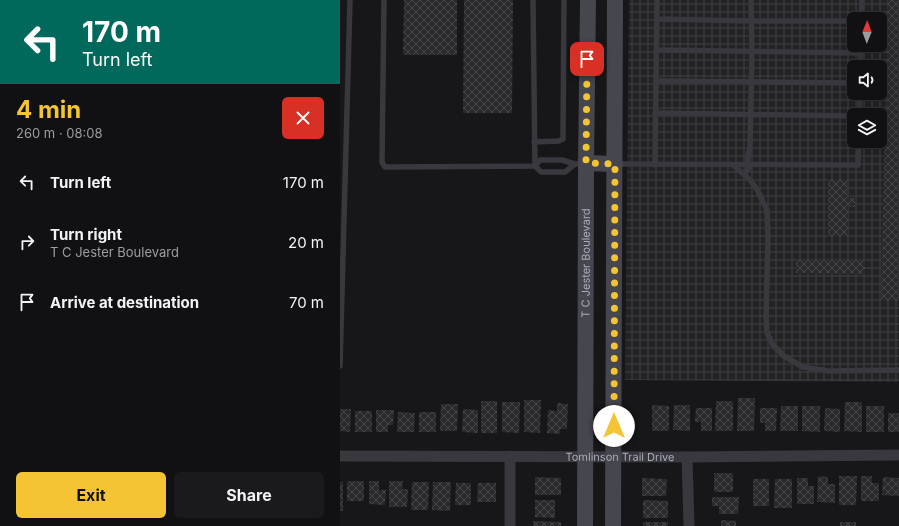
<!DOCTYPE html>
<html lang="en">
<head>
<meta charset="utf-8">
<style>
	body { margin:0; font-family:Inter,sans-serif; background:#1a1a1c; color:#f1f3f6; height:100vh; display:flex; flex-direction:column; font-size:15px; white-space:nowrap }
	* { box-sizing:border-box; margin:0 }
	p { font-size:13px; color:#9c9da0 }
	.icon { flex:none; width:22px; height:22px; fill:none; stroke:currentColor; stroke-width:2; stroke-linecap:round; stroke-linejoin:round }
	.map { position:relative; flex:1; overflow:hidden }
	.sheet { display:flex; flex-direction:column; background:#111113; width:340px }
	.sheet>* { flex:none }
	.guide { background:#00695c; color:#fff; overflow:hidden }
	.needle { width:26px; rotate:1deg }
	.tools { position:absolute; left:507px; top:12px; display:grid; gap:8px }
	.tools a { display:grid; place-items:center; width:40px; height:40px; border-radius:6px; background:#111113; box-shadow:0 4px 16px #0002,0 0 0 1px #303133; font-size:20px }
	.pin { position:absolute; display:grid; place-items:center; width:34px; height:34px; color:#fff; margin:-17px; border-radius:8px; box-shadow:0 2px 6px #0006 }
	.me { position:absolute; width:44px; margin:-22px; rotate:0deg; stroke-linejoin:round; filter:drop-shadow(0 0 3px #0008) }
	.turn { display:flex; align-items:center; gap:14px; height:84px; padding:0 16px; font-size:18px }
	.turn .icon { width:52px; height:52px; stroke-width:2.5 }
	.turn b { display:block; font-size:28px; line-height:34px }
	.round { display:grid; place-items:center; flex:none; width:42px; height:42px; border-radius:6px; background:#1a1a1c }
	.summary { display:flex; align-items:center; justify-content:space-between; height:68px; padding:0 16px }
	h1 { font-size:24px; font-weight:700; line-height:30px; color:#f5c434 }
	.action { display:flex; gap:8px; margin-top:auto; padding:8px 16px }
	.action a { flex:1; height:46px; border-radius:6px; background:#f5c434; color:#111; font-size:16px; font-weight:700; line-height:46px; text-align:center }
	.action a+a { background:#1a1a1c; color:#f1f3f6 }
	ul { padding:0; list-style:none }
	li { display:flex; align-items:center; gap:12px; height:60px; padding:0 16px }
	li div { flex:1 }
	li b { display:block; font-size:15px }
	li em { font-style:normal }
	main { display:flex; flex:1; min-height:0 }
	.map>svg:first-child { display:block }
</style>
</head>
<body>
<main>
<section class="sheet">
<div class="guide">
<div class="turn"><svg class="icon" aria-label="left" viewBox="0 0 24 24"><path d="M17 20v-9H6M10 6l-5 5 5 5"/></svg><div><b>170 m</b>Turn left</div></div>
</div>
<div class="summary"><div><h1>4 min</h1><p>260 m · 08:08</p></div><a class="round" style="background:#d93025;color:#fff"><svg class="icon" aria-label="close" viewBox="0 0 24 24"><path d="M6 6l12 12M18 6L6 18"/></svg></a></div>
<ul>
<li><svg class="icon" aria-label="left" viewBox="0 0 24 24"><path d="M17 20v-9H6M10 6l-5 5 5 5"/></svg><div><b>Turn left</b></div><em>170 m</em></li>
<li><svg class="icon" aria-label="right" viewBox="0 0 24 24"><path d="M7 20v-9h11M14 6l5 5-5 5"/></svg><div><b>Turn right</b><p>T C Jester Boulevard</p></div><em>20 m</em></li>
<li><svg class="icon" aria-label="arrive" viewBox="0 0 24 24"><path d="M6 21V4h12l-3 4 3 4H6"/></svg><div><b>Arrive at destination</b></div><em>70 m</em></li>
</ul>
<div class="action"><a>Exit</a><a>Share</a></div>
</section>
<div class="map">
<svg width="559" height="526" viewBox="0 0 559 526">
	<defs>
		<pattern id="industrial-grid" width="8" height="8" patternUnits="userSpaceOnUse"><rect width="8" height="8" fill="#232326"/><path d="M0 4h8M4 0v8" fill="none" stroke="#404043"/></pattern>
		<pattern id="building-cross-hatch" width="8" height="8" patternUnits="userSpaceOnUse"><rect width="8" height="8" fill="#2a2a2d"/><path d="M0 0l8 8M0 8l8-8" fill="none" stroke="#464649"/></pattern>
	</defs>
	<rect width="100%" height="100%" fill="#171719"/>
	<path fill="url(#industrial-grid)" fill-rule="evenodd" d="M289,0H559V382L285,380ZM514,19H540V45H514ZM514,67H540V93H514ZM514,115H540V141H514Z"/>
	<g fill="url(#building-cross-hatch)">
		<path d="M64,0H117V55H63Z"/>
		<path d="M124,0H173L172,113H123Z"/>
		<path d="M548,0H559V301H541Z"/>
		<path d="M488,179H507V198H515V207H508V237H488Z"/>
		<path d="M456,260L525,261V274L456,273Z"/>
		<path d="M398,398H415L414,431H397Z"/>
		<path d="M184,400H201L200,433L184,432Z"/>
		<rect x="141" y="401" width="16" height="32"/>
		<path d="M376,401H393V431H375Z"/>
		<path d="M162,402H180L179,433L162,432Z"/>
		<path d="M505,402H522V432L504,431Z"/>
		<path d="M217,403L228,404L227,429H220V434L207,433L208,410L217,411Z"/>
		<path d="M101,404H118L117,431H100Z"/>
		<path d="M312,405L329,406V431H312Z"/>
		<path d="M334,405H350V431L333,430Z"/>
		<path d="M441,406H458V431H440Z"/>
		<path d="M462,406H480V432L462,431Z"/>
		<rect x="526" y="406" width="18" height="26"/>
		<path d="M356,408H372V431H361V422H355Z"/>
		<path d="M420,408H437L436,431H425V423H420Z"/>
		<path d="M485,408L500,409V432L484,431Z"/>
		<path d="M0,409H11L10,432L0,431Z"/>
		<path d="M123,409L138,410V433L122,432Z"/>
		<path d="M36,410H54L53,425H48V432H36Z"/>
		<rect x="15" y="411" width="17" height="21"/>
		<path d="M58,412L75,413L74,432H57Z"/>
		<rect x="79" y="412" width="17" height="20"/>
		<rect x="548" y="413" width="11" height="19"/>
		<rect x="374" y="473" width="19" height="19"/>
		<path d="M478,476L488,477V484H495V503L477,502Z"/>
		<path d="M499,476H517L516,505H499Z"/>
		<path d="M521,476H532V483H539V501H521Z"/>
		<path d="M195,477L221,478V495H195Z"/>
		<path d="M543,477L559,478V496L542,495Z"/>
		<path d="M302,478L327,479L326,496H302Z"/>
		<path d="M457,478H468V486H474V504H457Z"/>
		<rect x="413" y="479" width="16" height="27"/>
		<path d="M435,479H452V508H434Z"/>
		<rect x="7" y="481" width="17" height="20"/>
		<path d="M29,481H39V490H46L45,505L29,504Z"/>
		<path d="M49,481H63L62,489H68L67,507H49Z"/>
		<rect x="0" y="482" width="3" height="29"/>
		<path d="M72,482H89L88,510H71Z"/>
		<path d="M93,482H111L110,511L92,510Z"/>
		<path d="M116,483H131V505H115Z"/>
		<path d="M138,483H156V502H137Z"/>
		<path d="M372,497H399L398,514H379V506H372Z"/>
		<path d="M195,500H215V518L195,517Z"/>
		<path d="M303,500L328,501V518H303Z"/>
		<path d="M381,520L396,521V526H381Z"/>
		<path d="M193,521L221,522V526H193Z"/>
		<rect x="303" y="522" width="25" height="4"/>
		<rect x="500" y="522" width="16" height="4"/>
	</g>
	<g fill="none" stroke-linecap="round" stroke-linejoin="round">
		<g stroke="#38383e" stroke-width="5.5">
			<path d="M44,0L42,162L45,167L195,166L193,0"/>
			<path d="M317,19L411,21H514"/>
			<path d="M521,19L522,0"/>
			<path d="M317,50L521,53"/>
			<path d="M520,67L521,45"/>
			<path d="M316,81L514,83"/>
			<path d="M315,113L514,116"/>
			<path d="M519,115L520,93"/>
			<path d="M194,142L219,141L223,139L224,0"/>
			<path d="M235,164L225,172H201L195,166L200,160H222L235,164L244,163"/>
			<path d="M275,164L518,165L519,141"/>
			<path d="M315,165L317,0"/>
			<path d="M393,165L410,180L417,189L427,210L428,238L426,316L427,333L433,345L444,356L463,367L489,371L559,370"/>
			<path d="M404,174L411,165L407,164L410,145L412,52L411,0"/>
			<path d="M0,366L10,0"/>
		</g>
		<g stroke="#38383e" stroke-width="11">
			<path id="s1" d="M0,456L347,457L559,455"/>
			<path d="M170,456V526"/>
			<path d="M347,457L349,526"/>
		</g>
		<g stroke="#46474e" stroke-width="16">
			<path d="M246,163L275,164"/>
			<path id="s2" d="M245,526L246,163L248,0"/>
			<path d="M273,526L275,0"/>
		</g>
	</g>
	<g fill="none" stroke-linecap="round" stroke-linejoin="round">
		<path stroke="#f5c434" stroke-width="7" stroke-dasharray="0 12.6" d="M247,59L246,163L275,164L274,426"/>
	</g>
	<g text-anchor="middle" stroke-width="4" stroke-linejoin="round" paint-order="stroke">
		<g font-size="11" fill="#a9adb9" stroke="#121214">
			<text dy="4" stroke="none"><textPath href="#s2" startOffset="263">T C Jester Boulevard</textPath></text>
			<text dy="4" stroke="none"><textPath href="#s1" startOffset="280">Tomlinson Trail Drive</textPath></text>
		</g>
	</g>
</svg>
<div class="tools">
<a><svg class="needle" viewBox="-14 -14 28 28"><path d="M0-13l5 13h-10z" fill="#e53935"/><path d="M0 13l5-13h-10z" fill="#9c9da0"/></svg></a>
<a><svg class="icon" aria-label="sound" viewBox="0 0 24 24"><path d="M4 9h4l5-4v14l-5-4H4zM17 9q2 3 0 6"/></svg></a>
<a><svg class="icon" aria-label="layers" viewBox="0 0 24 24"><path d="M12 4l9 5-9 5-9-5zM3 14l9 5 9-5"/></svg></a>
</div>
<div class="pin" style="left:247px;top:59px;background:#d93025"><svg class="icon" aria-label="arrive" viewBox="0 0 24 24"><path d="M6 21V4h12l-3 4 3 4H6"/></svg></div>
<svg class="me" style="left:274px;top:426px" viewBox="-20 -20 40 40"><circle r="19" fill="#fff"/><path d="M0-13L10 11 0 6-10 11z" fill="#f5c434"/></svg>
</div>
</main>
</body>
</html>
